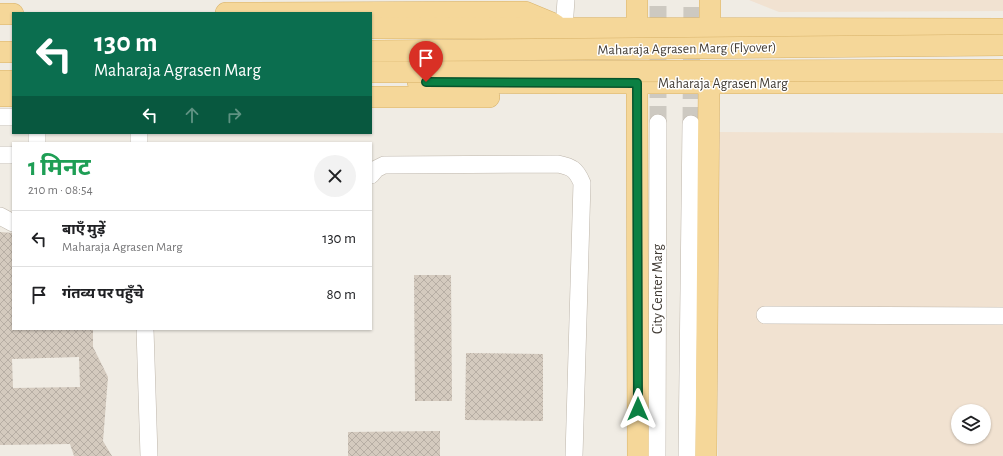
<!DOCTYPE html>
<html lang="hi">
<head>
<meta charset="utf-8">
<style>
	body { margin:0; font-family:"Alegreya Sans","Noto Sans Devanagari",sans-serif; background:#f2f2f2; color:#202124; height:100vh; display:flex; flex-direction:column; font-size:15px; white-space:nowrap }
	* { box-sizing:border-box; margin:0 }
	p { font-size:13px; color:#757577 }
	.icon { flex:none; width:22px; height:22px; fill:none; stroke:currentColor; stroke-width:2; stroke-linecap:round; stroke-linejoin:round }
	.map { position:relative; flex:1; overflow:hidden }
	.side { position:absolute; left:12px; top:142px; width:360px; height:188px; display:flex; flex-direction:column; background:#fff; border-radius:0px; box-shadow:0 1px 3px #0004 }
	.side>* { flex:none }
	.guide { position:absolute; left:12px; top:12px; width:360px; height:122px; border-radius:0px; box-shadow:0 1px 3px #0004; background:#0b6e4f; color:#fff; overflow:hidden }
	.buttons { position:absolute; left:951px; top:404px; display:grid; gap:8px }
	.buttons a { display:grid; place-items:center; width:40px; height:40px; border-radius:50%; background:#fff; box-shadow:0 1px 3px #0004; font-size:20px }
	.pin { position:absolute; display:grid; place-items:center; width:34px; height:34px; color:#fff; margin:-41px -17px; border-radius:50% 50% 50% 0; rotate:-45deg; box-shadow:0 0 4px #0007 }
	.pin .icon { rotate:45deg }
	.me { position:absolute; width:44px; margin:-22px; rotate:0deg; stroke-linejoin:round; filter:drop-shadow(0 0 3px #0008) }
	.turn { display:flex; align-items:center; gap:14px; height:84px; padding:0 16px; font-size:18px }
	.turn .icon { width:52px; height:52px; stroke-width:2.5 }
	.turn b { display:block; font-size:28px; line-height:34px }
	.lanes { display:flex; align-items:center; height:38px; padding:0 16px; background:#0003; justify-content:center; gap:20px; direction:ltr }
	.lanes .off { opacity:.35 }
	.round { display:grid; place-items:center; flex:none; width:42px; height:42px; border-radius:21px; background:#f2f2f2 }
	.head { display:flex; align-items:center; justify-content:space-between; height:68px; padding:0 16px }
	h1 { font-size:24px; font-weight:700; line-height:30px; color:#1e9e55 }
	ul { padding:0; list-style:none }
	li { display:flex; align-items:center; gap:12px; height:56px; padding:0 16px; border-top:1px solid #e0e0e0 }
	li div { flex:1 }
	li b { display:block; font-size:15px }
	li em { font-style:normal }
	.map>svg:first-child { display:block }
</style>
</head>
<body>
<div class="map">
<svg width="1003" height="456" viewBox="0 0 1003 456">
	<defs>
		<pattern id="building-cross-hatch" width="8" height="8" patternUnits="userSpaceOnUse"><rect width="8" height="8" fill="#d4cabe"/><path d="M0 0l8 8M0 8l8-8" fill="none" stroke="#b7aea4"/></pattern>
	</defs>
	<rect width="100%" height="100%" fill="#f0ece4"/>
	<g fill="#f1e2d1" fill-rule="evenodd">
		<path d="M749,0H1003V11L779,12Z"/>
		<path d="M718,132L1003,133V456H718ZM958,411H984V437H958Z"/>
	</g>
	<g fill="url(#building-cross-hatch)" fill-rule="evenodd">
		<path d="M0,232L13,233V329H93V347L108,377L103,441L112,456H74L70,444L0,445ZM79,357L80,387L13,388L12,359Z"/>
		<path d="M414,275H451L452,401H415Z"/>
		<path d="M466,353L543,354V421L465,420Z"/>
		<path d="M440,431V456H348V432Z"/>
	</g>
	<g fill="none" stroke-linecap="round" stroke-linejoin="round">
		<g stroke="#cdc9c1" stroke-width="17" stroke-dasharray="17 8" stroke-linecap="butt">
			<path d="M658,123V0"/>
			<path d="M691,124L692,0"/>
		</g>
		<defs>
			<g id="minor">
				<path d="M564,28L566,0"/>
				<path d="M0,117H13"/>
				<path d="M139,133V143"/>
				<path d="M37,143V133"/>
				<path d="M0,155H13"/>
				<path d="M371,175L376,169L384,165L558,164C572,167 576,169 582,183L574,456"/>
				<path d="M0,216L13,223"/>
				<path d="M765,315L1003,316"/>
				<path d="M145,329L149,456"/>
				<path d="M657,456L658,123"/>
				<path d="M687,456L691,124"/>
			</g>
			<g id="major">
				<path d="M226,13L525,12L554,24"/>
				<path d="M0,14H13"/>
				<path d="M371,28L1003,29"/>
				<path d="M637,28V0"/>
				<path d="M710,28V0"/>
				<path d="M0,52H13"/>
				<path d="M0,81H13"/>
				<path d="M418,82L558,83H1003"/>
				<path d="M637,83L638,456"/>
				<path d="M0,96H13"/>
				<path d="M371,97H489"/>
				<path d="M706,456L709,83"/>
			</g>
		</defs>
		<use href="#minor" stroke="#beb6ab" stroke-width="18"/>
		<use href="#major" stroke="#d8b36b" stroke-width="22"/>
		<use href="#minor" stroke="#fff" stroke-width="17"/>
		<use href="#major" stroke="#f5d799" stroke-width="21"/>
		<defs>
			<g id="major-bridge">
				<path d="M371,51L1003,45"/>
				<path d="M371,72L1003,70"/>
			</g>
		</defs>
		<use href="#major-bridge" stroke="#d8b36b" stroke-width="22" stroke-linecap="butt"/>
		<use href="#major-bridge" stroke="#f5d799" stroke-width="21"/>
	</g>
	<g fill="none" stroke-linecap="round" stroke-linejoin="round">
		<defs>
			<path id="route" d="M426,82L637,83L638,409"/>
		</defs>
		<use href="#route" stroke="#07532c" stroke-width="10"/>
		<use href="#route" stroke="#0b8043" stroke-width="7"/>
	</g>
	<g text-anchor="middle" stroke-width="3" stroke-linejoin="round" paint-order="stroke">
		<g font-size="14" fill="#423c35" stroke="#fff">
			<text transform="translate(687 48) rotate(-1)" y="5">Maharaja Agrasen Marg (Flyover)</text>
			<text x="723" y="88">Maharaja Agrasen Marg</text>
			<text transform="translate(657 289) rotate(-90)" y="5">City Center Marg</text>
		</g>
	</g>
</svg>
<div class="buttons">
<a><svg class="icon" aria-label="layers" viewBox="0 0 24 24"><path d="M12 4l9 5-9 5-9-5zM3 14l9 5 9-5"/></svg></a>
</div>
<div class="pin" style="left:426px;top:82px;background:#d93025"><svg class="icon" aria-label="arrive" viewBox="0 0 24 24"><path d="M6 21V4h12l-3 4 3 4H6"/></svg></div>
<svg class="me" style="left:638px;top:409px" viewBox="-20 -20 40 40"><path d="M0-17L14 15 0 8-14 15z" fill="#0b8043" stroke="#fff" stroke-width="4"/></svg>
<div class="guide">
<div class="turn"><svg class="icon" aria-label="left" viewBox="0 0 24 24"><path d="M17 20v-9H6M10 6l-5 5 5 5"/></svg><div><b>130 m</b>Maharaja Agrasen Marg</div></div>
<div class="lanes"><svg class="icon" aria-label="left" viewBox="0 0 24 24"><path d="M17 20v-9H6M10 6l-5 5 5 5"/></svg><svg class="icon off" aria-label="ahead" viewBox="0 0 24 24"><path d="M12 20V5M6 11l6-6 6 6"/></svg><svg class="icon off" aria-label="right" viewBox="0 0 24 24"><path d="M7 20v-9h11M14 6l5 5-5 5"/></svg></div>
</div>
<section class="side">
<div class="head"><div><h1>1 मिनट</h1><p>210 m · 08:54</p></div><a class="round"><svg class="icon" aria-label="close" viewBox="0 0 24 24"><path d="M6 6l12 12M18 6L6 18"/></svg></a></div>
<ul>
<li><svg class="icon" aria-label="left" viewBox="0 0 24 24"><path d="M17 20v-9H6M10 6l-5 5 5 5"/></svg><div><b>बाएँ मुड़ें</b><p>Maharaja Agrasen Marg</p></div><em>130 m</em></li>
<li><svg class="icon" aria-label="arrive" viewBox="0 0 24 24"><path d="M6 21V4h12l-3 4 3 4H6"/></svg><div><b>गंतव्य पर पहुँचे</b></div><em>80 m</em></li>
</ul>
</section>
</div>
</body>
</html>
